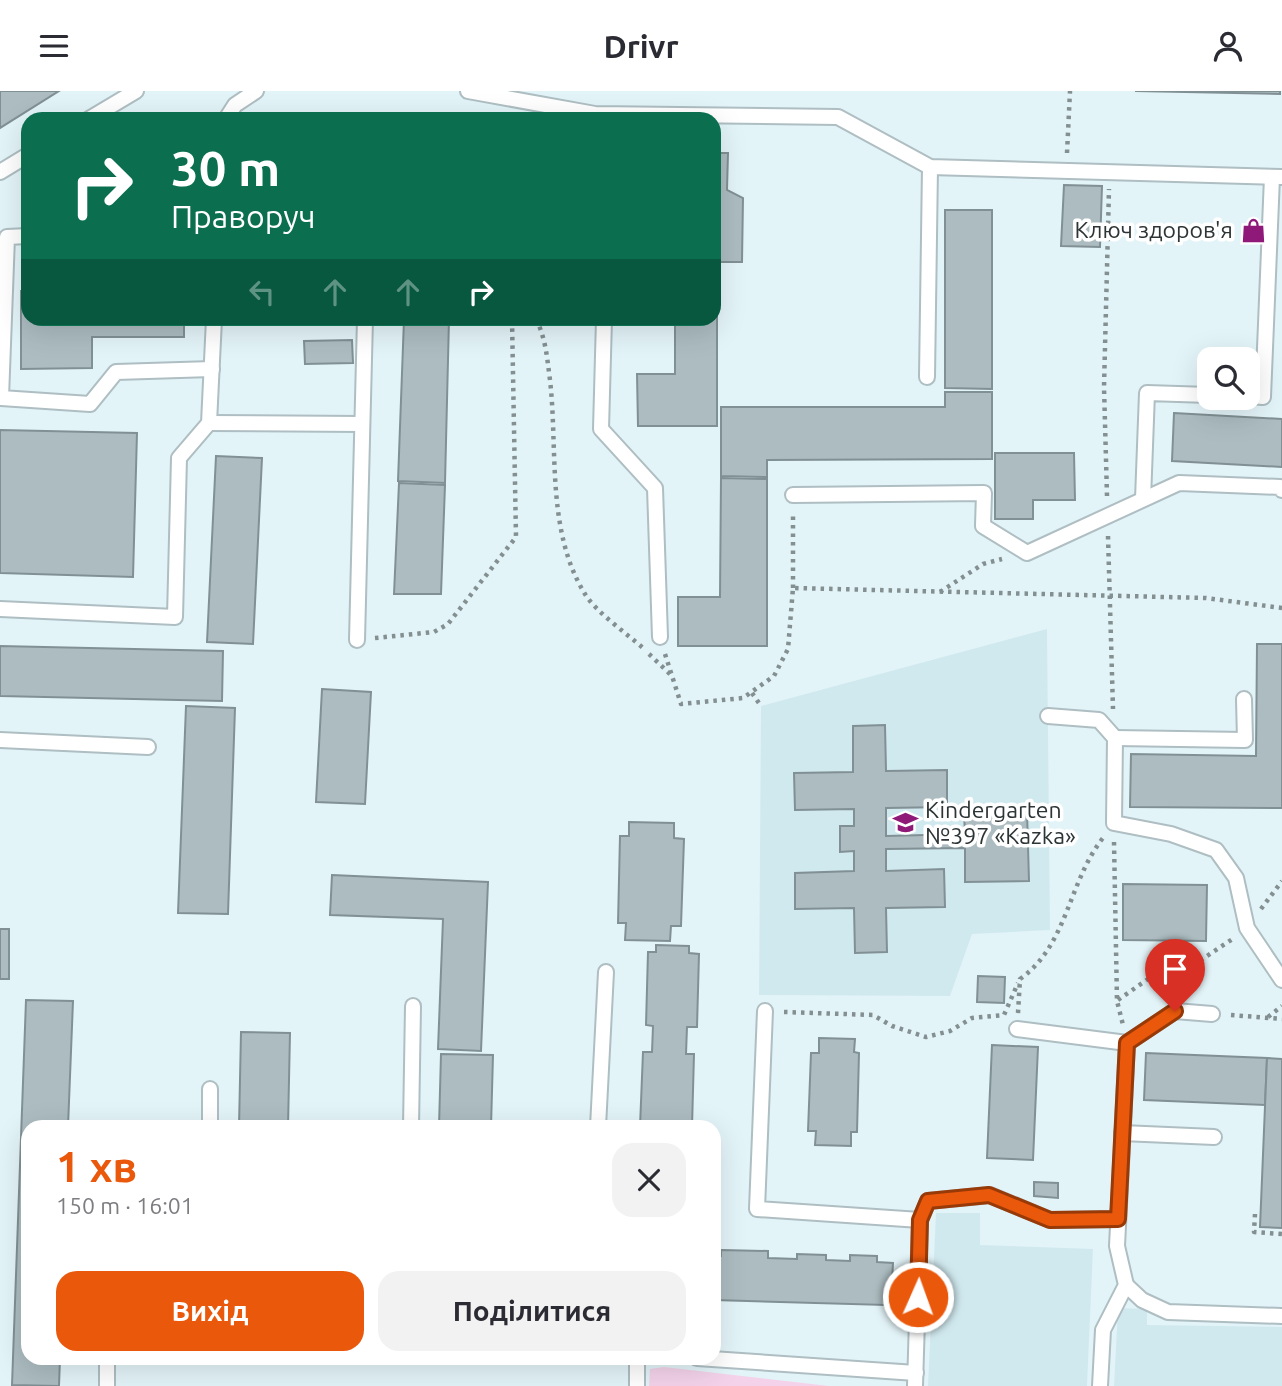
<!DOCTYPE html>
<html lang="uk">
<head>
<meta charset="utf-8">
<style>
	body { margin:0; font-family:Ubuntu,sans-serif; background:#f2f2f3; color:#2b2b33; height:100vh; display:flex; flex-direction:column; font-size:26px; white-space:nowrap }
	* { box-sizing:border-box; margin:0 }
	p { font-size:23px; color:#7c7c81 }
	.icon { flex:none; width:38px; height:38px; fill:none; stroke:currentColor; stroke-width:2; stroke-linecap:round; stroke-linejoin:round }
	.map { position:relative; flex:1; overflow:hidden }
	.sheet { position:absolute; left:21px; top:1029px; width:700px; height:245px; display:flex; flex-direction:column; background:#fff; border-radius:21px; box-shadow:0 7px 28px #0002 }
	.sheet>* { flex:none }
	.banner { position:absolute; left:21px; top:21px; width:700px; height:214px; border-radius:21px; box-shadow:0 7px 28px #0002; background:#0b6e4f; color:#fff; overflow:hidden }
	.buttons { position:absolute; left:1197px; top:256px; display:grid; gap:14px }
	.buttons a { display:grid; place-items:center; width:63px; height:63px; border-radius:14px; background:#fff; box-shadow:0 7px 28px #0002; font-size:35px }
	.pin { position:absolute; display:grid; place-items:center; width:60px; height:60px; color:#fff; margin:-72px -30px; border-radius:50% 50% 50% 0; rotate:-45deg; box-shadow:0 0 7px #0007 }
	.pin .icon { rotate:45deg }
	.me { position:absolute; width:77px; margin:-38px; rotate:2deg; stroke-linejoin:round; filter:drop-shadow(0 0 5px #0008) }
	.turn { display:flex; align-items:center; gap:24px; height:147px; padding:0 35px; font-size:32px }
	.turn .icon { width:91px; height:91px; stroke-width:2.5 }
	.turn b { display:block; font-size:49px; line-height:60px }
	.lanes { display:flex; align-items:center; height:66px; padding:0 35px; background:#0003; justify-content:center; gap:35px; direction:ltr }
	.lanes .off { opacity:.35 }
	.round { display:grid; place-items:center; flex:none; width:74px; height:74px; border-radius:21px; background:#f2f2f3 }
	.head { display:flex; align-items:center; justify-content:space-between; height:119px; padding:0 35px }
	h1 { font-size:42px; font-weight:700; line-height:52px; color:#ea580c }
	.primary-button { display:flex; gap:14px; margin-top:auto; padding:14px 35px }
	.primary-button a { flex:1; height:80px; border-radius:21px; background:#ea580c; color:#fff; font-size:28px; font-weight:700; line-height:80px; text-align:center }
	.primary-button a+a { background:#f2f2f3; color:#2b2b33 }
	header { display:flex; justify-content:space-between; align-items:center; height:91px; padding:0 35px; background:#fff; font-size:32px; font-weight:700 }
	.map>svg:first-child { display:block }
</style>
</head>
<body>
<header><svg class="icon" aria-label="menu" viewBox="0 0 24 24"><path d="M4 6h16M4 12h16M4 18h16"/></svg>Drivr<svg class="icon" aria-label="person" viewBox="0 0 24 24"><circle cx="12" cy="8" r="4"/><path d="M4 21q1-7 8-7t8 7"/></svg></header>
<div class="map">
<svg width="1282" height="1295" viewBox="0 0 1282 1295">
	<rect width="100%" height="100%" fill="#e3f4f8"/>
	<g fill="#d0e9ef">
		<path d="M1047,538L1050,839L972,843L950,905L759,904L761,615Z"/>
		<path d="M936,1122H980V1154L1093,1158L1087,1295H928Z"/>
		<path d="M1118,1217L1147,1218V1234L1282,1236V1295H1114Z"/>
	</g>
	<path fill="#f4d3ea" d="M664,1276L829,1295H649L650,1278Z"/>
	<g fill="#acbcc0" stroke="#819094" stroke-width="2">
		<path d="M0,0H59L0,37Z"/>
		<path d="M1135,0H1280V3Z"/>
		<path d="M714,62H728L727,99L743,107L742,171H714Z"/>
		<path d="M1064,94L1102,95L1100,156L1061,155Z"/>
		<path d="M945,119H992V298L945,297Z"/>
		<path d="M714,173H717V335H638L637,283H675V228H714Z"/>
		<path d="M21,200H28V228H184V246H92V277L21,278Z"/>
		<path d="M404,228H449L445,392L398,390Z"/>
		<path d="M352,249L353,272L305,273L304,250Z"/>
		<path d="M945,301H992V368L767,369V386L721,385V316H945Z"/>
		<path d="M1174,322L1282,328V376L1172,370Z"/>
		<path d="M0,339L137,342L133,486L0,482Z"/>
		<path d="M995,362H1074L1075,409H1033V428H995Z"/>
		<path d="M216,365L262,367L253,553L207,551Z"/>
		<path d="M721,387L767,388V555H678V506H720Z"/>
		<path d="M399,392L445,394L441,503H394Z"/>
		<path d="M1257,553H1282V717L1130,716L1131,663L1256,665Z"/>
		<path d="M0,555L223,560L222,610L0,605Z"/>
		<path d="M322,598L371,601L365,713L316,711Z"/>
		<path d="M186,615L235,617L228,823L178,822Z"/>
		<path d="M885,634L886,680L947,679V716L886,717V745L965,743L964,722L1027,720L1029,790L965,791V757L886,758V780L944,778L945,816L886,817L887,861L855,862L854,817L795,818V782L854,780V760L840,761V735H854V718L795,719L794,682L853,681V635Z"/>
		<path d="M629,731L674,732V747L684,748L681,835H671L670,850L625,849L626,832H618L620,745H629Z"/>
		<path d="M332,784L488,791L481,960L438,958L443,828L330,824Z"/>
		<path d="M1123,793L1207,794L1206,850L1123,849Z"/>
		<rect x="0" y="838" width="9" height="50"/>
		<path d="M656,854L689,855V862L699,863L697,936H687L686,963H694L692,1036H640L643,961H652L653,935L646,934L648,861H656Z"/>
		<path d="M978,885L1005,886L1004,912L977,911Z"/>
		<path d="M26,909L73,910L68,1036H28V1267H60L59,1295L12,1294Z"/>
		<path d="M241,941L290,942L288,1036H239Z"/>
		<path d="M819,947L855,948L854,961L859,962L857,1041H851V1055L815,1054L816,1040H808L811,962H819Z"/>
		<path d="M992,954L1038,956L1033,1069L987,1067Z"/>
		<path d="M1146,962L1267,967L1265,1014L1144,1009Z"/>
		<path d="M441,963L493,964L491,1036H439Z"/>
		<path d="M1267,967L1282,968V1137L1260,1136Z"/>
		<path d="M1034,1091L1058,1092V1107L1034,1105Z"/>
		<path d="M721,1159L768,1160V1167L797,1168V1163L826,1164V1169L850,1170V1164L877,1165V1171L893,1172L891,1210H886V1214L714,1209V1165H721Z"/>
	</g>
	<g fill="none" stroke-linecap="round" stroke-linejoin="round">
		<defs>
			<g id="service">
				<path d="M468,0L595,23L838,26L930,76L1282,86"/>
				<path d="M89,28L136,0"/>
				<path d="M226,28L235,14L256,0"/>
				<path d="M0,81L28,64"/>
				<path d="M28,145L7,146L1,307L90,313L116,281L212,278"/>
				<path d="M604,228L601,338L655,397L660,546"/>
				<path d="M927,286L930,76"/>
				<path d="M1248,305L1263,306L1272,86"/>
				<path d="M209,332L362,333"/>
				<path d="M793,404L984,402L983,435L1027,462L1179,392L1280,396L1282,399"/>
				<path d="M1143,408L1147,302L1209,304"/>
				<path d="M0,518L175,526L179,367L209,332L214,228"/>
				<path d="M357,549L365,228"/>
				<path d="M1048,625L1099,629L1115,647L1114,732L1171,743L1216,759L1236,787L1247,837L1282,889"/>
				<path d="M1115,647L1245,649L1244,608"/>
				<path d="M0,649L148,656"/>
				<path d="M765,920L757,1118L920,1129"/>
				<path d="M1017,938L1127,952"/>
				<path d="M210,1036V998"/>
				<path d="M411,1036L413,915"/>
				<path d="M598,1036L606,881"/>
				<path d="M1122,1042L1214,1046"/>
				<path d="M1126,1194L1142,1209L1168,1221L1282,1225"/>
				<path d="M637,1267V1295"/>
				<path d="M697,1267L916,1282"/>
				<path d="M107,1295V1267"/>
				<path d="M915,1295L920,1129L928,1110L990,1104L1050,1129L1118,1128"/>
				<path d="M1100,1295L1103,1239L1126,1194L1117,1155L1127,952L1175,920L1212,923"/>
			</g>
		</defs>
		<use href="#service" stroke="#aebec2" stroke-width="18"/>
		<g stroke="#838f91" stroke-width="4.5" stroke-dasharray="3.5 5" stroke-linecap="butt">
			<path d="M1067,62L1070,0"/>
			<path d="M536,228C546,248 547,267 550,289C558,359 546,440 585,503C596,521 626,542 643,557"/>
			<path d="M1107,405L1104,296L1109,98"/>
			<path d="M1108,445L1113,618"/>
			<path d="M793,497V421"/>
			<path d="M940,501L983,473L1002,468"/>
			<path d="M375,547L434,541L448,533L516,446L512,228"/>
			<path d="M649,563L671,584"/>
			<path d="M665,563L681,613L743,607L774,585L788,558L793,497L1206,507L1282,517"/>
			<path d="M752,602L761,615"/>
			<path d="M1114,751L1117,910L1123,934"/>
			<path d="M1261,818L1282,790"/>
			<path d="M1118,909L1158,881L1189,877L1234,847"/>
			<path d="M784,921L873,924L892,935L926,946L950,940L972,927L1004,924L1018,892"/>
			<path d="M1018,922L1020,888C1068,854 1068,791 1103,747"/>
			<path d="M1231,924L1282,928"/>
			<path d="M1268,926L1282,915"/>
			<path d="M1255,1123L1254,1141L1282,1143"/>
		</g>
		<use href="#service" stroke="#fff" stroke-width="14"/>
	</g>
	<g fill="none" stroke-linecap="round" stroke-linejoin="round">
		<defs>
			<path id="route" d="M918,1206L920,1129L928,1110L989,1104L1050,1129L1118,1128L1127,952L1175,920"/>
		</defs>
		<use href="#route" stroke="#983908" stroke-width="18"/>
		<use href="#route" stroke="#ea580c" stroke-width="12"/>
	</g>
	<defs>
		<symbol id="shop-bare" viewBox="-9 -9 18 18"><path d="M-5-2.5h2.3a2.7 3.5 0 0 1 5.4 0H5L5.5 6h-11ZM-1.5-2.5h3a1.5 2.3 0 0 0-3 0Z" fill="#8e1979" stroke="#fff" stroke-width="2.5" paint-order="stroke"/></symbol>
		<symbol id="school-bare" viewBox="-9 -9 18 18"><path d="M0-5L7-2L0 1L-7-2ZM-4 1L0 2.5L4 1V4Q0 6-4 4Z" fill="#8e1979" stroke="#fff" stroke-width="2.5" paint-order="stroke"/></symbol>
	</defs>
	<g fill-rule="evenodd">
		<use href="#shop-bare" x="1236" y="122" width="35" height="35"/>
		<use href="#school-bare" x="888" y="714" width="35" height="35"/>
	</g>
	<g text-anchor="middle" stroke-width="7" stroke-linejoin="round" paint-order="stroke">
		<g font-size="23" fill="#2d3435" stroke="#fff" text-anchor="end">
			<text x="1233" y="147">Ключ здоров'я</text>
			<text x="925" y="727" text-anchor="start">Kindergarten<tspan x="925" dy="26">№397 «Kazka»</tspan></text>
		</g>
	</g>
</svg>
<div class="buttons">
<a><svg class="icon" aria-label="search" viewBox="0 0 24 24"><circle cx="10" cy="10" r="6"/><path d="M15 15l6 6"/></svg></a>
</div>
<div class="pin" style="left:1175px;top:920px;background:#d93025"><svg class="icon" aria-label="arrive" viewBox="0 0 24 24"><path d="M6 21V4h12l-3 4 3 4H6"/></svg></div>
<svg class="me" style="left:918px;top:1206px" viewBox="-20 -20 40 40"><circle r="17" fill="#ea580c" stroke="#fff" stroke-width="3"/><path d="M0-11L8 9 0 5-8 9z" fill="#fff"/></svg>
<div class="banner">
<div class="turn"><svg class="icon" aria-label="right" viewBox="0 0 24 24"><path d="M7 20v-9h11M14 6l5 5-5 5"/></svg><div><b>30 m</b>Праворуч</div></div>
<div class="lanes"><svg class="icon off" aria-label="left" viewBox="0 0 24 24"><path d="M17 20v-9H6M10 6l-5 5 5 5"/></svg><svg class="icon off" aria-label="ahead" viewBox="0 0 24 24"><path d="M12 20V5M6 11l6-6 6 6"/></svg><svg class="icon off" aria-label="ahead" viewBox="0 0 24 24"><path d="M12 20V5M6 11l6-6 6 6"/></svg><svg class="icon" aria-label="right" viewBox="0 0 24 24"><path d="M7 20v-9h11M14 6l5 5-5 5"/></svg></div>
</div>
<section class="sheet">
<div class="head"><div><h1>1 хв</h1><p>150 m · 16:01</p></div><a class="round"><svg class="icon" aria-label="close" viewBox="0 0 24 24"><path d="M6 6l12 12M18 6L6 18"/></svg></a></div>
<div class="primary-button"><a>Вихід</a><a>Поділитися</a></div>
</section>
</div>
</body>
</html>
